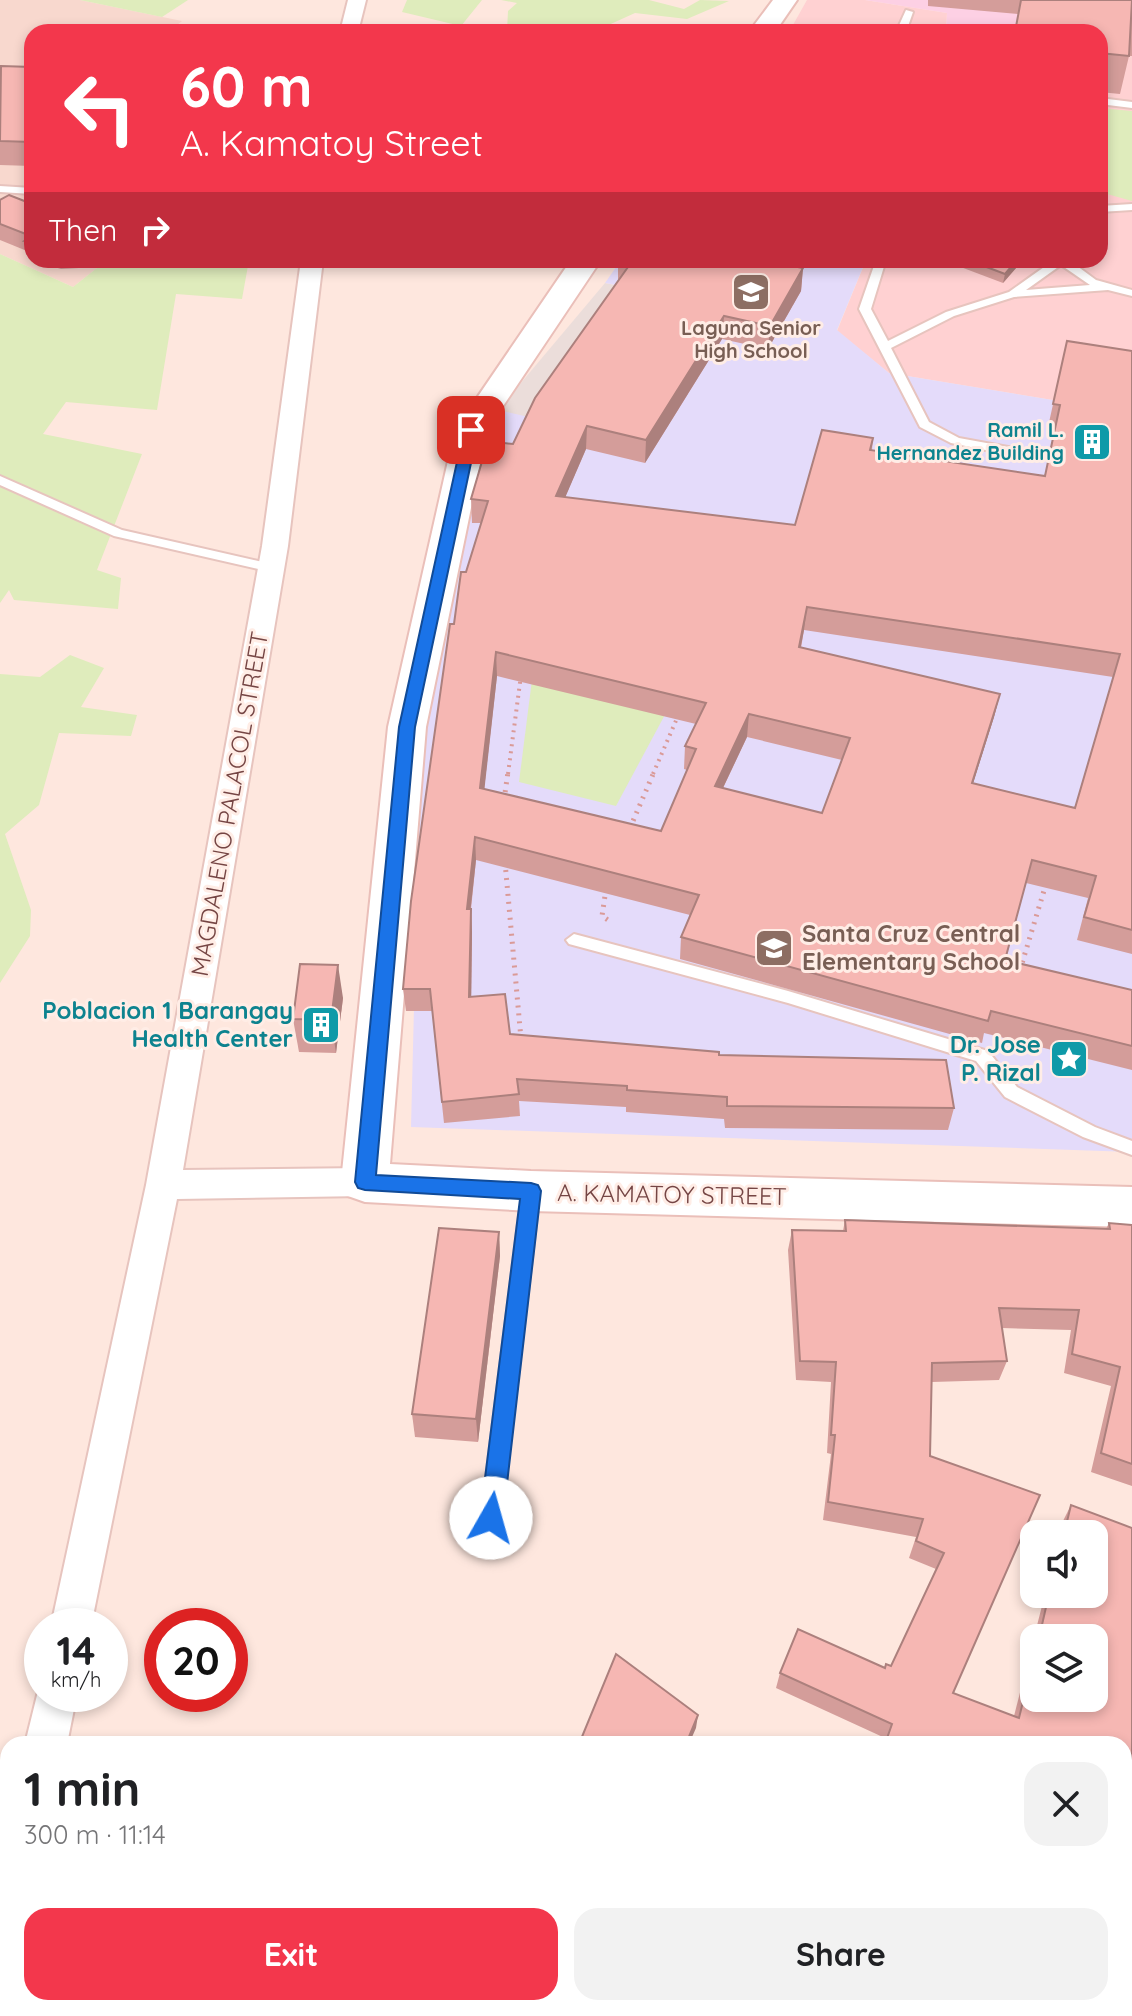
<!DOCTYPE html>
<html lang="en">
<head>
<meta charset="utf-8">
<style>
	body { margin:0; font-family:Quicksand,sans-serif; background:#f2f2f2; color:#202124; height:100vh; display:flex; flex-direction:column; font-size:30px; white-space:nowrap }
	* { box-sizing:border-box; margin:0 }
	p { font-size:26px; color:#757577 }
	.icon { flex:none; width:44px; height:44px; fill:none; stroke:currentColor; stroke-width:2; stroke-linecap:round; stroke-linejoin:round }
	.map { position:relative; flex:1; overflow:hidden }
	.sheet { position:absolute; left:0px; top:1736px; width:1132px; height:280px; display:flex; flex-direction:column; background:#fff; border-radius:24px 24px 0 0; box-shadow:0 4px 12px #0003 }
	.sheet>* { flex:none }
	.hud { position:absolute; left:24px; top:24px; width:1084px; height:244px; border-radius:24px; box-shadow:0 4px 12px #0003; background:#f3374c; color:#fff; overflow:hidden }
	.buttons { position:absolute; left:1020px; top:1520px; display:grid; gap:16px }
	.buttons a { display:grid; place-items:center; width:88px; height:88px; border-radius:16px; background:#fff; box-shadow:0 4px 12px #0003; font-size:40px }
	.speed { position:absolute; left:24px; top:1608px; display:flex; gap:16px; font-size:40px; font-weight:700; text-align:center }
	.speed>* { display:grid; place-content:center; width:104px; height:104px; border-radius:50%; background:#fff; box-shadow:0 4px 12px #0003; line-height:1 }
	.speed small { font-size:20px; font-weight:400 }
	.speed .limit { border:12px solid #d22; background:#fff; color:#111 }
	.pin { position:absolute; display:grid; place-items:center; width:68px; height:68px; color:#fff; margin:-34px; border-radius:16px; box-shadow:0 4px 12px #0006 }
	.me { position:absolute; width:88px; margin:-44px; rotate:7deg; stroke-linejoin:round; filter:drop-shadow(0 0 6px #0008) }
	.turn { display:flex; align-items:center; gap:28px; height:168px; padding:0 24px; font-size:36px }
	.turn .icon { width:104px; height:104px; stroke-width:2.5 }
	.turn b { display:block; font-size:56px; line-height:68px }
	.then { display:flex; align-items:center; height:76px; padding:0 24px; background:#0003; gap:16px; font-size:30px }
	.round { display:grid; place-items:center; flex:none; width:84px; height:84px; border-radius:24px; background:#f2f2f2 }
	.headline { display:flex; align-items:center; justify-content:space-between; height:136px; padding:0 24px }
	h1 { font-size:48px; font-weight:700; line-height:60px }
	.cta { display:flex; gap:16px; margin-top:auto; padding:16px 24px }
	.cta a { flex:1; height:92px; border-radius:24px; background:#f3374c; color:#fff; font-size:32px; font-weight:700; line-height:92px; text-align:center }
	.cta a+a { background:#f2f2f2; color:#202124 }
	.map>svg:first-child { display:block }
</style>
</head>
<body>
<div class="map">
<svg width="1132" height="2016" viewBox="0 0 1132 2016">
	<rect width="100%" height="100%" fill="#fee7de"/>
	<path fill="#f8d8ce" d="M0,0H80L182,21L168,32H32V260H107L73,287L0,254Z"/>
	<g fill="#ffd1d2">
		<path d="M807,0H865L947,13L946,32H789Z"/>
		<path d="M1100,53L1132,56V413L889,373L837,331L866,260H1100Z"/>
	</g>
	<path fill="#ebddda" d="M605,283L692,301L597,437L498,410Z"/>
	<path fill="#e4dbfa" d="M621,260H866L837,330L889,373L1132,413V1152L411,1127L420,769L455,541L498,410L533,418L691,300L605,283Z"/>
	<path fill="#fdd0e4" d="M865,0H1132V56L1100,53V32H946L947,13Z"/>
	<g fill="#dfecbc">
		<path d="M80,0H188L162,17Z"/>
		<path d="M407,0H482L461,26L402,12Z"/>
		<path d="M501,0H649L684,9L700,0L729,1L687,19L635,13L593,32H517L507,31L508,11L517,3Z"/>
		<path d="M1100,108L1132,111V201L1100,192Z"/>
		<path d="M0,254L73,287L107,260H249L242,299L176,294L157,410L66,402L43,434L142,454L97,570L121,578L118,609L14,600L9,590L0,603Z"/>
		<path d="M70,655L104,668L81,707L137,715L131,736L59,733L39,805L5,834L31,910L30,936L0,983V674L40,677Z"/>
		<path d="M535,656L675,696L616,806L519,782Z"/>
	</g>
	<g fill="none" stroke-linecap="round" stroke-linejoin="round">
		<defs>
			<g id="lane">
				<path d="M906,10L913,12L906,32H896Z"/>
				<path d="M1100,98L1132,102V108L1100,104Z"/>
				<path d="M0,186L32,188V194L0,192Z"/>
				<path d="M1132,204V210L1100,212V206Z"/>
				<path d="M876,260H886L871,309L888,341L946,312L1009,292L1054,260H1069L1096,280L1132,290V296L1108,290L1014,297L954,316L891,348L929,422L959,438L1019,449L1021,452L1015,456L951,443L920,427L859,309ZM1061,265L1090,285L1026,290Z"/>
				<path d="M0,476L122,530L271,564L277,568L271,572L114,536L0,485Z"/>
				<path d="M574,934L788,991L988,1051L1017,1087L1095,1127L1132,1141V1155L1083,1137L1005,1097L976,1061L788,1003L569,944L566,940Z"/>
				<path d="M531,1184L537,1186L540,1191L501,1518L498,1525L491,1527L484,1525L481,1518L522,1191L525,1186Z"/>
				<path d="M1124,1900L1132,1903V1927L1124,1924Z"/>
			</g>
			<g id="street">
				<path d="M348,0H366L358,32H340Z"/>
				<path d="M301,260H323L288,546L183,1170L365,1168L377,1172L382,1182L377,1192L365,1196L177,1199L91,1626H51L146,1185L262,546Z"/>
				<path d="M41,1679L42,1694H77L67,1744H25Z"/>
				<path d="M8,1833V1880L0,1883V1836Z"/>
				<path d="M8,1951V2008H27L26,2016H0V1955Z"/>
			</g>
			<g id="secondary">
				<path d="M773,0H797L775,32H749Z"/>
				<path d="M571,260H601L487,430L426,727L390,1164L531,1171L1132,1187V1227L531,1211L365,1202L348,1196L341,1182L388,727L455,430Z"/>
			</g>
		</defs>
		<use href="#lane" stroke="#e7c4be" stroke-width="4"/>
		<use href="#street" stroke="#e7c4be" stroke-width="4"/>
		<use href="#secondary" stroke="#eabfb9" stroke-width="4"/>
		<g stroke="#da9a97" stroke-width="4" stroke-dasharray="2 5" stroke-linecap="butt">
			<path d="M508,774L521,675"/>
			<path d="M653,774L678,716"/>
		</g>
		<g stroke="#da9a97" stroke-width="5" stroke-dasharray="2 6" stroke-linecap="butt">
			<path d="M504,800L508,772"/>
			<path d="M630,828L654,772"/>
			<path d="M505,862L521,1039"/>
			<path d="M606,889L602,916L611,922"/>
			<path d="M1020,970L1046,884"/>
		</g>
		<use href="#lane" fill="#fff" fill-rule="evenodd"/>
		<use href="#street" fill="#fff" fill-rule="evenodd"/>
		<use href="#secondary" fill="#fff" fill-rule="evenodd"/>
	</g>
	<g fill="#d49d9a" fill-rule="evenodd">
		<path d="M928,0H1132V56H1129L1120,94L1100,92V32L1018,14L928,6Z"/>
		<path d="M0,67H32V166L0,165Z"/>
		<path d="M0,200L32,204V260H91L79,268L61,269L29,259L27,251L0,240Z"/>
		<path d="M618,260H762L803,268L801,291L768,349L722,339L645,463L586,449L565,497L795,525L873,438L872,450L1045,476L1055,428L1048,427L1067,341L1132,351V954L1077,940L1088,898L1026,883L1005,960L1132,990V1070L984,1033L982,1043L680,959L681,937L690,915L476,860L471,909L472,932L471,997L510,1034L719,1055L954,1108L948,1130L725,1128L724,1119L626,1112V1107L519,1101L520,1116L444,1123L432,1011H406L403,989L454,624L466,572L481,523H472L471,499L513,444L619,280L618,279ZM804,630L1113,677L1075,808L973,783L994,717L1000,694L801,648ZM497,676L696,724L685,746L684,769L687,770L661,831L484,789ZM747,737L842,760L822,813L723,788Z"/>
		<path d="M959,260H1023L1003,283L958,266Z"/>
		<path d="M343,998L336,1053L299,1052L293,1019Z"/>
		<path d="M845,1220L1106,1229L1109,1223L1132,1225V1486L1091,1472L1111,1386L1064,1373L1071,1330L1002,1328L1007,1361L999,1380L932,1382L930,1456L1040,1495L953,1693L1014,1716L1045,1594H1094V1534H1060L1062,1523L1071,1505L1132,1528V1860L1129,1872L1124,1878V1744H884L885,1738L776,1688L780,1673L798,1629L885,1668L886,1664L891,1666L936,1569L909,1558L916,1537L823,1520L831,1454L827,1453L831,1382L796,1380L788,1250L792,1230L843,1231ZM1034,1638H1094V1698H1034Z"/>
		<path d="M499,1232L500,1256L478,1442L415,1437L412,1414Z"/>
		<path d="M825,2008H1082L1081,2016H844Z"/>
	</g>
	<g fill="#ac807d">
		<path d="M77,260H91L79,268Z"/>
		<path d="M1017,260H1023L1003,283L1005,274Z"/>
		<path d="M803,268L801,291L768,349L770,326Z"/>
		<path d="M724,316L722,339L645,463L646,440Z"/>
		<path d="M587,426L586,449L556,519V496Z"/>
		<path d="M807,607L804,630L796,671L799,647Z"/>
		<path d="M496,652L497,676L482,811L480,788Z"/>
		<path d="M1000,694L994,717L966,806L972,783Z"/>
		<path d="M749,714L747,737L713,809L715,786Z"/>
		<path d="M475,837L476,860L468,932L467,909Z"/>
		<path d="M471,909L472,932L471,1019L469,997Z"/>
		<path d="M338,965L343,998L336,1053L331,1020Z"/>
		<path d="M499,1232L500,1256L478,1442L476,1419Z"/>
		<path d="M698,1715L696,1728L689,1744H686Z"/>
		<path d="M557,2008H561L557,2016H554Z"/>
	</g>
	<g fill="#f6b7b3" stroke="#ac807d" stroke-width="2" fill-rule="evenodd">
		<path d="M1021,0H1132L1129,56L1100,53V32H1015Z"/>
		<path d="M1,66L32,67V142L0,141Z"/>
		<path d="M9,195L32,204V243L24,241L31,236L0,224V200Z"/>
		<path d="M633,260H762L803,268L770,326L724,316L646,440L587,426L556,496L795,525L822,430L873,438L870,450L1045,476L1060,405L1053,404L1067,341L1132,351V930L1084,917L1096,876L1032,860L1005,960L1132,990V1046L991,1011L988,1021L681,937L699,895L475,837L467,909H471L469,997L505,994L510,1034L719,1052V1055L946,1060L954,1108L727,1106V1097L627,1090V1086L517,1079L519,1094L442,1102L430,989H403L411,901L450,624H454L461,572H466L488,501L471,499L488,441L513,444L535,398ZM807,607L1120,654L1075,808L972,783L1000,694L799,647ZM496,652L706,703L685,746L696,749L661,831L480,788ZM749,714L850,738L822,813L715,786Z"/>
		<path d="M968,260H1017L1005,274Z"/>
		<path d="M300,964L338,965L331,1020L293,1019Z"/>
		<path d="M845,1220L1110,1229L1109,1223L1132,1225V1464L1101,1453L1120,1367L1072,1354L1079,1310L999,1308L1007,1361L932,1363L930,1456L1040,1495L953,1693L1019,1718L1034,1657V1698H1094V1638H1039L1049,1594H1094V1534H1064L1071,1505L1132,1528V1860L1129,1872L1124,1870V1744H885L892,1724L780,1673L798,1629L885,1668L886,1664L891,1666L944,1553L916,1541L923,1519L828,1502L835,1435H831L836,1362L800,1361L792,1230L846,1231Z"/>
		<path d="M439,1228L499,1232L476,1419L412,1414Z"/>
		<path d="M616,1654L698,1715L686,1744H579Z"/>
		<path d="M393,2008H423L437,2016H389Z"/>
		<path d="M477,2008H557L554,2016H474Z"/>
		<path d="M855,2008H1082L1081,2016H873Z"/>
	</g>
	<path fill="#1a73e8" stroke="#114b97" stroke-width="2" d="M471,426L478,430L415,727L376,1175L531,1183L538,1185L541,1191L503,1518L499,1526L491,1529L484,1526L480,1518L520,1199L365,1190L358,1188L355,1182L399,727L464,430Z"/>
	<defs>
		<symbol id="school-square" viewBox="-11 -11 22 22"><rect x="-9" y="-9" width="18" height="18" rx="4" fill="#8d6e63" stroke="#ffede6"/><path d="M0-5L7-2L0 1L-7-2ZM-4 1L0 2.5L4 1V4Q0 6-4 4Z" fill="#fff"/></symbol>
		<symbol id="building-square" viewBox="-11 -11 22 22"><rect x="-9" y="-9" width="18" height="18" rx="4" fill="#0f9aa8" stroke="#ffede6"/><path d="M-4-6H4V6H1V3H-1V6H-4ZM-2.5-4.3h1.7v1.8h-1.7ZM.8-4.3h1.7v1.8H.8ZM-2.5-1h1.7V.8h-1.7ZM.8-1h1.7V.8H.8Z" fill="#fff"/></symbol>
		<symbol id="sight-square" viewBox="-11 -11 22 22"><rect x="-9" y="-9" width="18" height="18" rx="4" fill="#0f9aa8" stroke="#ffede6"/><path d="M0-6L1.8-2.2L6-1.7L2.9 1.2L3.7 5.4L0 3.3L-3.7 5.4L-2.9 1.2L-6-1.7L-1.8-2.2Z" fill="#fff"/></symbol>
	</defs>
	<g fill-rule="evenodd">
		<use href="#school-square" x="729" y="270" width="44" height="44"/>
		<use href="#building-square" x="1070" y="420" width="44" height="44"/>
		<use href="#school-square" x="752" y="926" width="44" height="44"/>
		<use href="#building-square" x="299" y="1003" width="44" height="44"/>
		<use href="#sight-square" x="1047" y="1037" width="44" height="44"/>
	</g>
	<g text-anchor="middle" stroke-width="6" stroke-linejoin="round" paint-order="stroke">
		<g font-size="20" font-weight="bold" fill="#785e54" stroke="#ffede6">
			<text x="751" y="335">Laguna Senior<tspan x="751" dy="23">High School</tspan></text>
		</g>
		<g font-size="20" font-weight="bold" fill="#0d838f" stroke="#ffede6" text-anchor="end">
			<text x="1064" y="437">Ramil L.<tspan x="1064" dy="23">Hernandez Building</tspan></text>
		</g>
		<g font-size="24" fill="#754544" stroke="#ffede6">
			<text transform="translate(230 804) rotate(-80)" y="8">MAGDALENO PALACOL STREET</text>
			<text transform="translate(672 1195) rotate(1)" y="8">A. KAMATOY STREET</text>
		</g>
		<g font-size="24" font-weight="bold" fill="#785e54" stroke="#ffede6" text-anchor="start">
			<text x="802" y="942">Santa Cruz Central<tspan x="802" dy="28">Elementary School</tspan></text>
		</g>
		<g font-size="24" font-weight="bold" fill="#0d838f" stroke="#ffede6" text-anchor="end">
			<text x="293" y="1019">Poblacion 1 Barangay<tspan x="293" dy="28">Health Center</tspan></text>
			<text x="1041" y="1053">Dr. Jose<tspan x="1041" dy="28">P. Rizal</tspan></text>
		</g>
	</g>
</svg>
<div class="buttons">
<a><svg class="icon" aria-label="sound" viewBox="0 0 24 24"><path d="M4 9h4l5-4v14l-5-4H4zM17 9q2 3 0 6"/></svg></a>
<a><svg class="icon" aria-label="layers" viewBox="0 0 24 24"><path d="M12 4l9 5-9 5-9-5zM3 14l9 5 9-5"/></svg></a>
</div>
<div class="speed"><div>14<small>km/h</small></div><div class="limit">20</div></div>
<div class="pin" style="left:471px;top:430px;background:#d93025"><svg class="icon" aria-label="arrive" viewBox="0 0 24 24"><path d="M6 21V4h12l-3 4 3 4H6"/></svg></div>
<svg class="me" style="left:491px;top:1518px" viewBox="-20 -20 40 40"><circle r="19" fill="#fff"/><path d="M0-13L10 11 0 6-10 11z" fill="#1a73e8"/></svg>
<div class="hud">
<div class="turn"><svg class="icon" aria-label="left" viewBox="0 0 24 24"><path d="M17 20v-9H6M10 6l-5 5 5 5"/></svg><div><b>60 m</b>A. Kamatoy Street</div></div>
<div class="then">Then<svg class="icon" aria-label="right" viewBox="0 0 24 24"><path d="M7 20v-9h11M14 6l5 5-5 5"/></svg></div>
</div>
<section class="sheet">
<div class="headline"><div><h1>1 min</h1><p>300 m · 11:14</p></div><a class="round"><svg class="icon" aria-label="close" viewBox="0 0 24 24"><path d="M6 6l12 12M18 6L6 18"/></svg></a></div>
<div class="cta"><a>Exit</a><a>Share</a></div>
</section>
</div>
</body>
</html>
